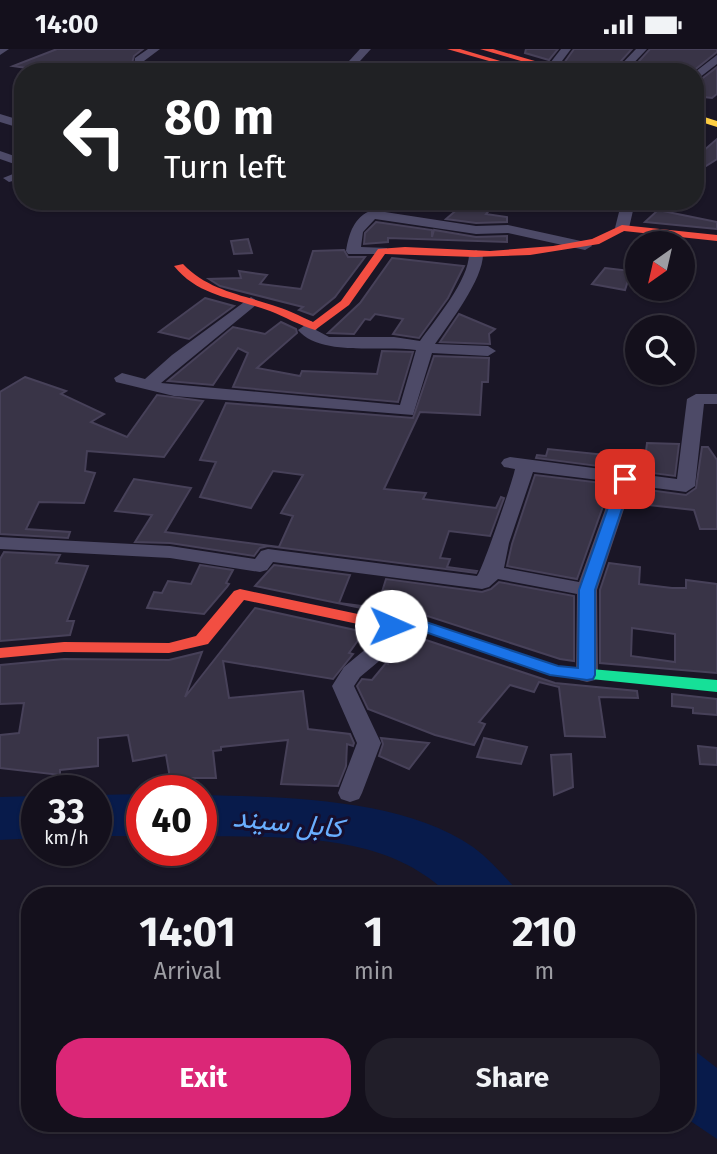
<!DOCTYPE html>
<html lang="en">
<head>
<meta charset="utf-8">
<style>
	body { margin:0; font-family:"Fira Sans",Vazirmatn,sans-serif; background:#211e29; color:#f1f3f6; height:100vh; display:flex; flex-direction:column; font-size:26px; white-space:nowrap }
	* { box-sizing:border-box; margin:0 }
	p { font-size:23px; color:#9d9da3 }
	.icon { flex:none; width:38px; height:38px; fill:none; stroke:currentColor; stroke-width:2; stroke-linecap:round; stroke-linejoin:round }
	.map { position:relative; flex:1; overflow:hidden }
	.side { position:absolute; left:21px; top:838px; width:674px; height:245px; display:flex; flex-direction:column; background:#14101c; border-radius:28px; box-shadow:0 2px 5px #0004,0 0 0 2px #33303b }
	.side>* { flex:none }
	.banner { position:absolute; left:14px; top:14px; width:690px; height:147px; border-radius:28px; box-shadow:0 2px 5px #0004,0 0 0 2px #33303b; background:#202124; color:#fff; overflow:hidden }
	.needle { width:46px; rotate:214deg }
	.tools { position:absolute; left:625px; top:182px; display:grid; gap:14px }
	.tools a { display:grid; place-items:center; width:70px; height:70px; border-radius:50%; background:#14101c; box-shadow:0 2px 5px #0004,0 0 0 2px #33303b; font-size:35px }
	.speed { position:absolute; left:21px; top:726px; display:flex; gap:14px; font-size:35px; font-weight:700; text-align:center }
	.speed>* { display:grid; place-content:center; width:91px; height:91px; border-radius:50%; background:#14101c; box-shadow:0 2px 5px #0004,0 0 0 2px #33303b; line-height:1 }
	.speed small { font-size:18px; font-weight:400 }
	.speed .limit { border:10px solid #d22; background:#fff; color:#111 }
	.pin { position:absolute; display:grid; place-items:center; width:60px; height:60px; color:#fff; margin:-30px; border-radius:14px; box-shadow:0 4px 10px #0006 }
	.me { position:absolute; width:77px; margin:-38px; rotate:91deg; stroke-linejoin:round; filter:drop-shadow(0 0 5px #0008) }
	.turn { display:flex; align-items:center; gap:24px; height:147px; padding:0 35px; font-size:32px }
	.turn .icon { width:91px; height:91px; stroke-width:2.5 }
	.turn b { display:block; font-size:49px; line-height:60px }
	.eta { display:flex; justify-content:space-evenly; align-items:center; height:119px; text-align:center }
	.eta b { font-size:42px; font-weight:700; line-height:49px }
	.action { display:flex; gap:14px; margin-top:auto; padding:14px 35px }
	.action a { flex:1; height:80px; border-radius:28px; background:#db2777; color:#fff; font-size:28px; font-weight:700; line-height:80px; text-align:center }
	.action a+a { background:#211e29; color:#f1f3f6 }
	.status { display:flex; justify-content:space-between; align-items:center; height:49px; padding:0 35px; background:#14101c; direction:ltr }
	.status svg { height:19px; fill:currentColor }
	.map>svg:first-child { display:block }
</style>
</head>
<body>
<div class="status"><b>14:00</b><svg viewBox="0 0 49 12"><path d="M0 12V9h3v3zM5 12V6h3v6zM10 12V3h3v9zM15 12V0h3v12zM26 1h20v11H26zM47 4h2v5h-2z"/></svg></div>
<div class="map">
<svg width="717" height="1105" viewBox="0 0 717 1105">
	<rect width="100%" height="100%" fill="#1a1626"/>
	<g fill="#081b4b">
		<path d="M142,745V787H96V746Z"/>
		<path d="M201,746C284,748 403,749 473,798C492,812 507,831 523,847H450C386,782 285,789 201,787Z"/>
		<path d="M37,747V789L0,791V748Z"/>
		<path d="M686,995L717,1019V1090L686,1069Z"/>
	</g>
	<g fill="#393447" stroke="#474159" stroke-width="2" fill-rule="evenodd">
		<path d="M57,0H143L134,7L131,18L126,22L95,16L80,22L65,18L54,23L13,17Z"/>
		<path d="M526,0H558L549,11L525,4Z"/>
		<path d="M574,0H632L612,22L564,14Z"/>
		<path d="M650,0H717V3L692,23H629Z"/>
		<path d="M717,18V45L712,49L695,47V35Z"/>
		<path d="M717,90V110L695,124V109Z"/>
		<path d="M467,152H497L486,165L507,168V173L476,174L446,170Z"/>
		<path d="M658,161L717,173V180L645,173Z"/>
		<path d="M376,173L432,181V188L434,181L476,188L507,187V193L388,189V193L364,195L365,184Z"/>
		<path d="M248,190L252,204L234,205L231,192Z"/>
		<path d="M344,201L348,208H365L335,248L313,266L299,261L303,258L220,237L209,230L241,229L239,222L267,226L260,235L301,240L313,202Z"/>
		<path d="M392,209L464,217L448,249L419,289L393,285L403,270L375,265L370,271L365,270L354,285L328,284L360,254Z"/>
		<path d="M605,219L631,222L625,241L592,235Z"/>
		<path d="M205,249L234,257L189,290L159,283Z"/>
		<path d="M459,265L495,280L489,285L490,295L440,293Z"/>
		<path d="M281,273L296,280L297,284L257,319L300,327L302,322L377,325L382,302L413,303L398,353L233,338L248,304L238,299L213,336L168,332L233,278L265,285Z"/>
		<path d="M434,307L489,309L488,333H482L480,366L420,363L384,440L426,444L423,450L496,459L501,448L504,449L490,487L449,482L440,509L450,510L447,518L477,522L476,524L268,497L260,499L254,507L170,494L135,493L152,466L115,462L134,430L191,439L165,483L279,498L293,467L281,464L303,426L273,422L251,459L200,448L216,413L200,411L226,354L413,369Z"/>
		<path d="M25,328L66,342L61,345L104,365L91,373L127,388L157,346L203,352L164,408L87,402L85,422L95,424L84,454L39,453L26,480L70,483L68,489L0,485V343Z"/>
		<path d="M647,394L679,395L675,427L536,409L537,406L546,407L548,400L645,410Z"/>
		<path d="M702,398H708L717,411V480H700L694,461L629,454L634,439L686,446L696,439Z"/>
		<path d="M535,426L611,435L577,530L507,517L512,495Z"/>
		<path d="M4,503L60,506L56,514L88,517L67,572H74L70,586L0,592V510Z"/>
		<path d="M609,514L640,518L639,535L672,539H686V531L717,535V624L600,614V541ZM632,579L675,585V613L631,607Z"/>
		<path d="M200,516L233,521L226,534L229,535L227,538L204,565L147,559L154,543L162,544L168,532L191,535Z"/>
		<path d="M274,516L350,526L339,554L377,559L386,530L482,543L491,540L499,533L574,547V612L560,610L409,561L390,565L255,537Z"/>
		<path d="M255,559L364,583L349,604L353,605L333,630L223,612L229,649L303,642L308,680L350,685L354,694L353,697L347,695L346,717L338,737L281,735L288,691L221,698V701L213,702L216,729H170L166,706L133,712L128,686L98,689V717L60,721V726L0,719V686L19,684L24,654L0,655V616L64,610L169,611L202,603L185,648Z"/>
		<path d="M420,589L555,634L637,642L638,649L599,648L605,688L565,687L559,638L539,633L534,643L510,636L479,673L485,675L474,696L435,686L368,660L357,637L362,630L372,631L386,614L388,615L397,598L413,602Z"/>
		<path d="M672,645L717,650V666L693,664V659L672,657Z"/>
		<path d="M381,689L429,694L409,720L379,707L383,695Z"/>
		<path d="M484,689L527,698L521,715L477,708Z"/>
		<path d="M698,697L717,699V716L700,715Z"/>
		<path d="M571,705L573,738L554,746L551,706Z"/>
	</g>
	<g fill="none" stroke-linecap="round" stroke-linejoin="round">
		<path stroke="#485667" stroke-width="2" stroke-dasharray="2 2.5" stroke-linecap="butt" d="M335,152L356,161"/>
		<g fill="#4d4a67" fill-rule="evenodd">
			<path d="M0,0H9L0,6Z"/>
			<path d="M148,0H160L144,12L143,23H129L134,19L135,9Z"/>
			<path d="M360,0H371L350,23H339Z"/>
			<path d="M561,0H571L556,20H548L547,18Z"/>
			<path d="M636,0H647L625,23H614Z"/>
			<path d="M717,6V15L695,32V23Z"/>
			<path d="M0,65L23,72V80L0,73Z"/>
			<path d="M0,102L23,110V118L0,110Z"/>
			<path d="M23,121V129L9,133L3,129Z"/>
			<path d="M618,152L635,153L629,179L622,183L615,179L621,155Z"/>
			<path d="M372,161L476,177L508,176L590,194L592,197L585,201L508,184L476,185L375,170L363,183L361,198L387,199V205H348L346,202C349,184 354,168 372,161Z"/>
			<path d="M476,201L483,205C483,231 450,273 435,295L488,297L496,302L488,307L432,304L413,366L174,347L116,333L114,329L122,324L145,330L172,306L251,248L259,253L256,256L161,334L400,356L416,301C383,296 320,308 298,281L311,272L319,277L316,281L329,288H394L420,292C435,271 469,231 469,205Z"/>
			<path d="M696,345H717V355H704L695,437L686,443L632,436L597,541L598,626L595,631L587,633L579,631L576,626L577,545L498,530L489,538L482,540L273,513L267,521L260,523L170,509L0,500V488L170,497L255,510L261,502L268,500L477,527C482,522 512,434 515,420L504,418L501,414L504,410L510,408L677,430L687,350ZM533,423L615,433L579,533L504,519L509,494Z"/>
			<path d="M391,570L399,572L402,577L390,603L360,628L354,637L381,694L362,744L359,750L350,753L341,750L338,744L357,694L332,637L344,618L373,594L383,572Z"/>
		</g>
		<path fill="#16e098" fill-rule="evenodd" d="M568,618L717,631V643L562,627L560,623Z"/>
		<path fill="#ffcf43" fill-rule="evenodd" d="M695,65L717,72V78L695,71Z"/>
		<g fill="#f24e42" fill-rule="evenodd">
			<path d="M447,0H460L507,14L503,16Z"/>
			<path d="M480,0H493L573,23H559Z"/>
			<path d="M622,176L717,186V192L624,182L599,195L530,206L475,208L385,205L349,256L315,281C299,276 285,268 270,262C235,249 199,248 174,217L183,215C208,241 239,245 272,256C286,260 300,267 313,273L341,252L378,200L405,198L490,202L553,197L592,190Z"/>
			<path d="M240,540L391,572L408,567L557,617L574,619L576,623L568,628L556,627L408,577L391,582L244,551L208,595L169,604L64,603L0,609V599L64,593L169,594L196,587L234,542Z"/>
		</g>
	</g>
	<path fill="#1a73e8" stroke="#114b97" stroke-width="2" d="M625,426L632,430L595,541V626L593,630L587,631L550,626L408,577L391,582L383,577L386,574L408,567L558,617L578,619L579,541L618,430Z"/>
	<g text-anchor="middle" stroke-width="6" stroke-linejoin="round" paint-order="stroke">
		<g font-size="28" font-style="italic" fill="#69afff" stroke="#160f2d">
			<text transform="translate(288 773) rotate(6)" y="10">کابل سيند</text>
		</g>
	</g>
</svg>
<div class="tools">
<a><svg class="needle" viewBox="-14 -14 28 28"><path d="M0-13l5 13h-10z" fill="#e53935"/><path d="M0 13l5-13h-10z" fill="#9d9da3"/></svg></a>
<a><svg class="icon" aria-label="search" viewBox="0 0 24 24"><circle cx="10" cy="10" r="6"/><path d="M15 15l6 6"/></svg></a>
</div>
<div class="speed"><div>33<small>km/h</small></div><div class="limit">40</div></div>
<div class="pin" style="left:625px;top:430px;background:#d93025"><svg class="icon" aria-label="arrive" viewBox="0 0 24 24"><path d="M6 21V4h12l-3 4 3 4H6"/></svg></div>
<svg class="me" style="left:391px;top:577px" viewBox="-20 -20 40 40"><circle r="19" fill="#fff"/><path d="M0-13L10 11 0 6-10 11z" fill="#1a73e8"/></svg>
<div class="banner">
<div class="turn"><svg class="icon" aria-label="left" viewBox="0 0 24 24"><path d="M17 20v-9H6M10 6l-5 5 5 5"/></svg><div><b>80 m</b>Turn left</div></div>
</div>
<section class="side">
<div class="eta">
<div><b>14:01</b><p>Arrival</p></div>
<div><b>1</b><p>min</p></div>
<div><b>210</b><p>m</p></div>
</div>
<div class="action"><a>Exit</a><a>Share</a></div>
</section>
</div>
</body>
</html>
